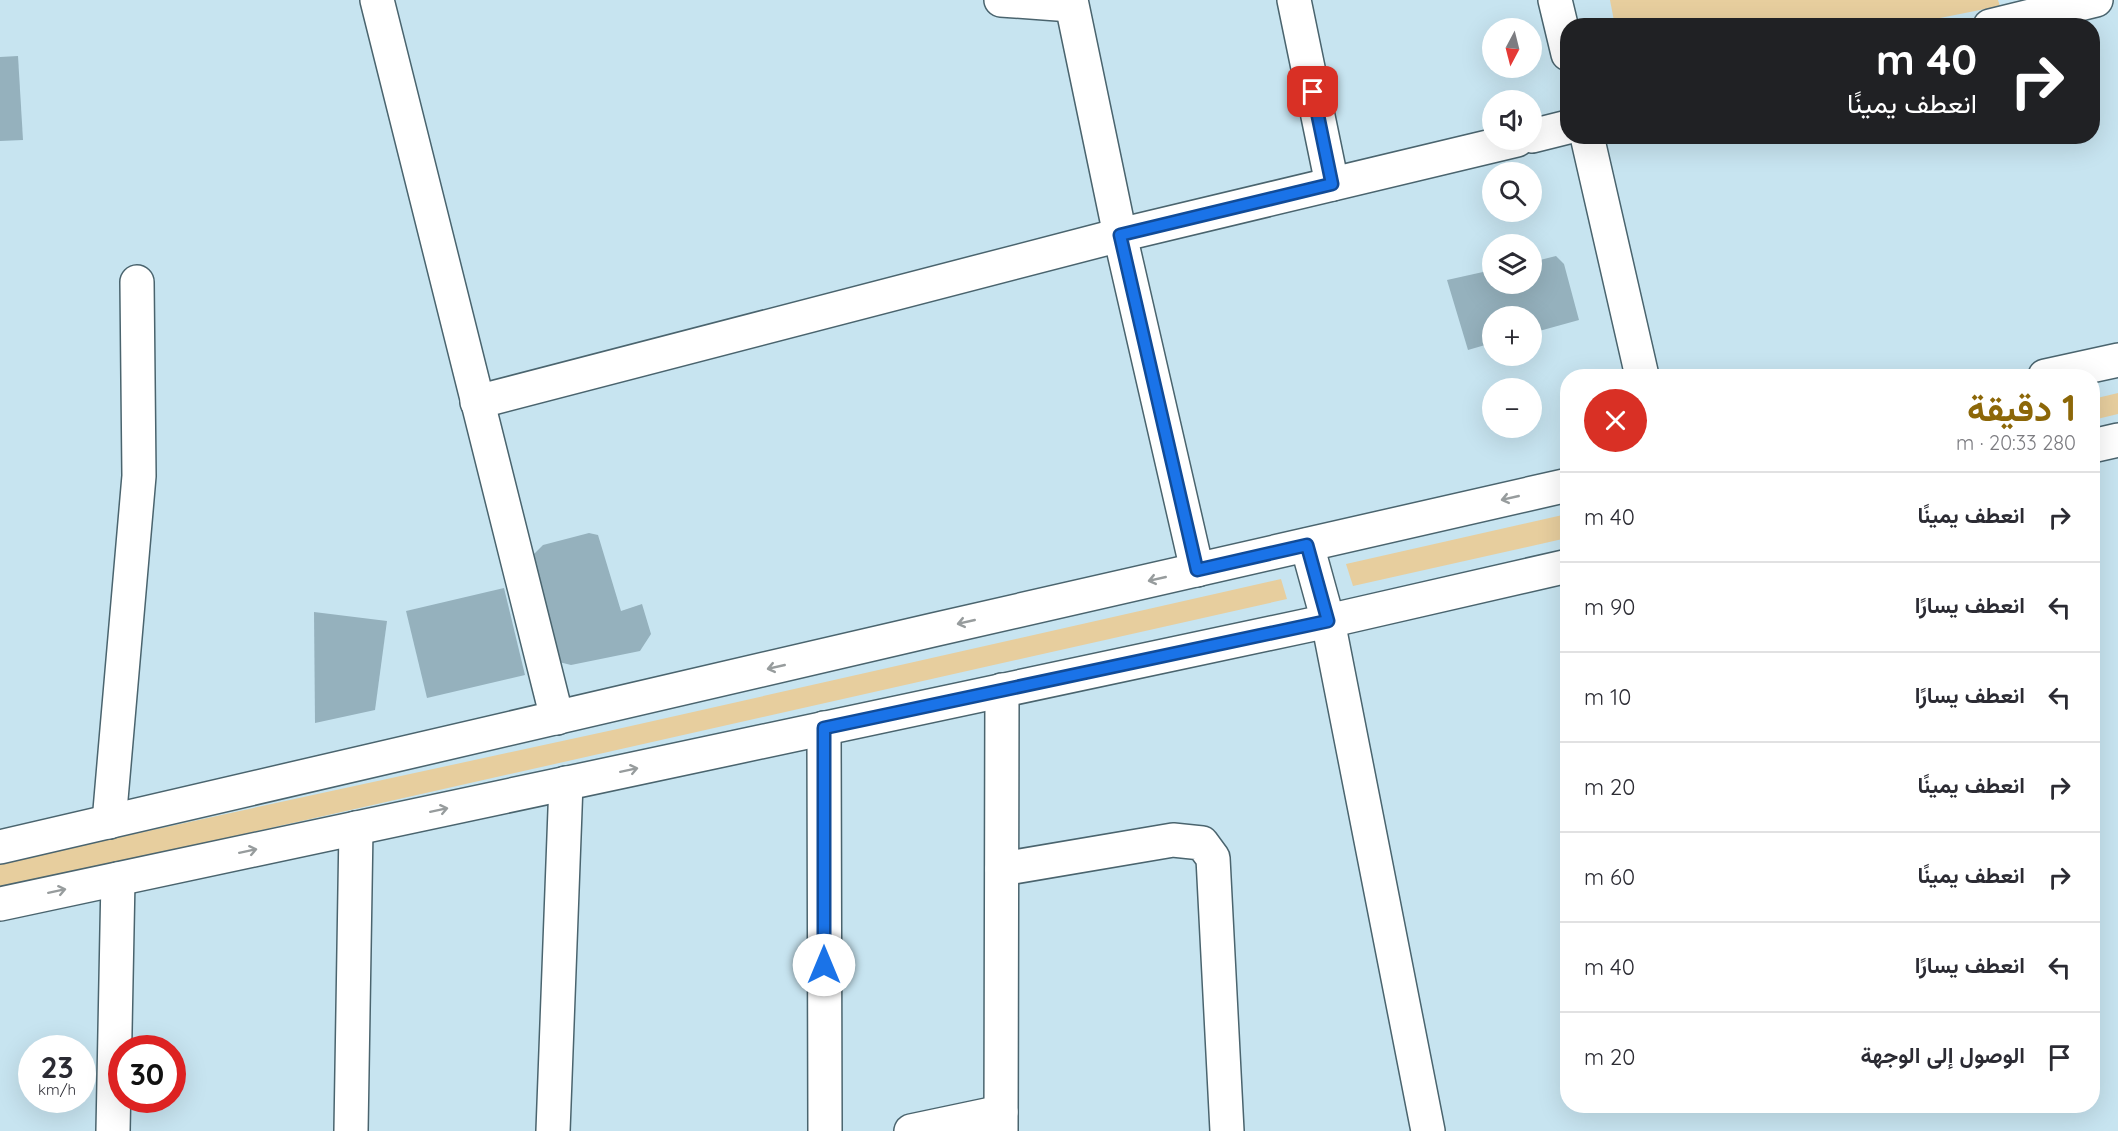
<!DOCTYPE html>
<html lang="ar">
<head>
<meta charset="utf-8">
<style>
	body { margin:0; font-family:Quicksand,Vazirmatn,sans-serif; background:#f2f2f3; color:#2b2b33; direction:rtl; height:100vh; display:flex; flex-direction:column; font-size:22px; white-space:nowrap }
	* { box-sizing:border-box; margin:0 }
	p { font-size:20px; color:#7c7c81 }
	.icon { flex:none; width:33px; height:33px; fill:none; stroke:currentColor; stroke-width:2; stroke-linecap:round; stroke-linejoin:round }
	.map { position:relative; flex:1; overflow:hidden; direction:ltr }
	.drawer { position:absolute; left:1560px; top:369px; width:540px; height:744px; display:flex; flex-direction:column; background:#fff; border-radius:24px; box-shadow:0 6px 24px #0002; direction:rtl }
	.drawer>* { flex:none }
	.top-card { position:absolute; left:1560px; top:18px; width:540px; height:126px; border-radius:24px; box-shadow:0 6px 24px #0002; direction:rtl; background:#202124; color:#fff; overflow:hidden }
	.needle { width:39px; rotate:187deg }
	.controls { position:absolute; left:1482px; top:18px; display:grid; gap:12px }
	.controls a { display:grid; place-items:center; width:60px; height:60px; border-radius:50%; background:#fff; box-shadow:0 6px 24px #0002; font-size:30px }
	.speed { position:absolute; left:18px; top:1035px; display:flex; gap:12px; font-size:30px; font-weight:700; text-align:center }
	.speed>* { display:grid; place-content:center; width:78px; height:78px; border-radius:50%; background:#fff; box-shadow:0 6px 24px #0002; line-height:1 }
	.speed small { font-size:15px; font-weight:400 }
	.speed .limit { border:9px solid #d22; background:#fff; color:#111 }
	.pin { position:absolute; display:grid; place-items:center; width:51px; height:51px; color:#fff; margin:-26px; border-radius:12px; box-shadow:0 3px 9px #0006 }
	.me { position:absolute; width:66px; margin:-33px; rotate:0deg; stroke-linejoin:round; filter:drop-shadow(0 0 4px #0008) }
	.turn { display:flex; align-items:center; gap:21px; height:126px; padding:0 24px; font-size:27px }
	.turn .icon { width:78px; height:78px; stroke-width:2.5 }
	.turn b { display:block; font-size:42px; line-height:51px }
	.round { display:grid; place-items:center; flex:none; width:63px; height:63px; border-radius:32px; background:#f2f2f3 }
	.head { display:flex; align-items:center; justify-content:space-between; height:102px; padding:0 24px }
	h1 { font-size:36px; font-weight:700; line-height:45px; color:#8c6708 }
	ul { padding:0; list-style:none }
	li { display:flex; align-items:center; gap:18px; height:90px; padding:0 24px; border-top:2px solid #e1e1e2 }
	li div { flex:1 }
	li b { display:block; font-size:22px }
	li em { font-style:normal }
	.map>svg:first-child { display:block }
</style>
</head>
<body>
<div class="map">
<svg width="2118" height="1131" viewBox="0 0 2118 1131">
	<rect width="100%" height="100%" fill="#c7e4f0"/>
	<g fill="#e7ce9e">
		<path d="M1610,0H1998L2000,6L1905,25L1615,26Z"/>
		<path d="M2118,393V414L2093,420V399Z"/>
		<path d="M1567,514V538L1353,586L1346,564Z"/>
		<path d="M1281,579L1287,599L0,889V863L622,728Z"/>
	</g>
	<g fill="#95b1bd">
		<path d="M18,56L23,140L0,141V57Z"/>
		<path d="M1556,256L1564,264L1579,320L1532,333V316H1492V343L1468,350L1447,280L1492,270V284H1532V262Z"/>
		<path d="M589,533L598,535L621,611L642,604L651,634L640,651L571,665L559,662L534,554L543,545Z"/>
		<path d="M504,588L525,675L427,698L406,611Z"/>
		<path d="M314,612L387,621L375,710L315,723Z"/>
	</g>
	<g fill="none" stroke-linecap="round" stroke-linejoin="round">
		<defs>
			<g id="minor">
				<path d="M377,0L557,718"/>
				<path d="M1001,0L1071,5"/>
				<path d="M1071,0L1120,235L1197,570"/>
				<path d="M1294,0L1332,184"/>
				<path d="M1555,0L1568,54"/>
				<path d="M1990,26L2096,0"/>
				<path d="M1532,136L1568,127"/>
				<path d="M1587,136L1642,376"/>
				<path d="M477,402L1120,235L1517,140"/>
				<path d="M1307,545L1328,621L1428,1131"/>
				<path d="M824,728L825,1131"/>
				<path d="M109,822L139,476L137,282"/>
				<path d="M1002,869L1173,840L1202,843L1213,858L1227,1131"/>
				<path d="M113,1131L118,879"/>
				<path d="M351,1131L356,828"/>
				<path d="M553,1131L566,783"/>
				<path d="M911,1131L1001,1112"/>
				<path d="M1001,1131L1002,690"/>
			</g>
			<g id="secondary">
				<path d="M2045,376L2118,360"/>
				<path d="M2092,446L2118,440"/>
				<path d="M0,847L933,630L1568,485"/>
				<path d="M0,904L1328,621L1568,566"/>
			</g>
		</defs>
		<use href="#minor" stroke="#4a646e" stroke-width="36"/>
		<use href="#secondary" stroke="#4a646e" stroke-width="36"/>
		<use href="#minor" stroke="#fff" stroke-width="33"/>
		<use href="#secondary" stroke="#fff" stroke-width="33"/>
	</g>
	<defs><path id="oneway-shaft" d="M-6 0H5M1.5-3L5.5 0L1.5 3" fill="none" stroke-width="1.6" stroke-linecap="round" stroke-linejoin="round" transform="scale(1.5)"/></defs>
	<g stroke="#979c9d">
		<use href="#oneway-shaft" transform="translate(1510 498) rotate(167)"/>
		<use href="#oneway-shaft" transform="translate(1157 579) rotate(167)"/>
		<use href="#oneway-shaft" transform="translate(966 622) rotate(167)"/>
		<use href="#oneway-shaft" transform="translate(776 667) rotate(167)"/>
		<use href="#oneway-shaft" transform="translate(629 770) rotate(-12)"/>
		<use href="#oneway-shaft" transform="translate(439 810) rotate(-12)"/>
		<use href="#oneway-shaft" transform="translate(248 851) rotate(-12)"/>
		<use href="#oneway-shaft" transform="translate(57 891) rotate(-12)"/>
	</g>
	<g fill="none" stroke-linecap="round" stroke-linejoin="round">
		<defs>
			<path id="route" d="M824,965V728L1328,621L1307,545L1197,570L1120,235L1332,184L1313,92"/>
		</defs>
		<use href="#route" stroke="#114b97" stroke-width="15"/>
		<use href="#route" stroke="#1a73e8" stroke-width="10"/>
	</g>
</svg>
<div class="controls">
<a><svg class="needle" viewBox="-14 -14 28 28"><path d="M0-13l5 13h-10z" fill="#e53935"/><path d="M0 13l5-13h-10z" fill="#7c7c81"/></svg></a>
<a><svg class="icon" aria-label="sound" viewBox="0 0 24 24"><path d="M4 9h4l5-4v14l-5-4H4zM17 9q2 3 0 6"/></svg></a>
<a><svg class="icon" aria-label="search" viewBox="0 0 24 24"><circle cx="10" cy="10" r="6"/><path d="M15 15l6 6"/></svg></a>
<a><svg class="icon" aria-label="layers" viewBox="0 0 24 24"><path d="M12 4l9 5-9 5-9-5zM3 14l9 5 9-5"/></svg></a>
<a>+</a>
<a>−</a>
</div>
<div class="speed"><div>23<small>km/h</small></div><div class="limit">30</div></div>
<div class="pin" style="left:1313px;top:92px;background:#d93025"><svg class="icon" aria-label="arrive" viewBox="0 0 24 24"><path d="M6 21V4h12l-3 4 3 4H6"/></svg></div>
<svg class="me" style="left:824px;top:965px" viewBox="-20 -20 40 40"><circle r="19" fill="#fff"/><path d="M0-13L10 11 0 6-10 11z" fill="#1a73e8"/></svg>
<div class="top-card">
<div class="turn"><svg class="icon" aria-label="right" viewBox="0 0 24 24"><path d="M7 20v-9h11M14 6l5 5-5 5"/></svg><div><b>40 m</b>انعطف يمينًا</div></div>
</div>
<section class="drawer">
<div class="head"><div><h1>1 دقيقة</h1><p>280 m · 20:33</p></div><a class="round" style="background:#d93025;color:#fff"><svg class="icon" aria-label="close" viewBox="0 0 24 24"><path d="M6 6l12 12M18 6L6 18"/></svg></a></div>
<ul>
<li><svg class="icon" aria-label="right" viewBox="0 0 24 24"><path d="M7 20v-9h11M14 6l5 5-5 5"/></svg><div><b>انعطف يمينًا</b></div><em>40 m</em></li>
<li><svg class="icon" aria-label="left" viewBox="0 0 24 24"><path d="M17 20v-9H6M10 6l-5 5 5 5"/></svg><div><b>انعطف يسارًا</b></div><em>90 m</em></li>
<li><svg class="icon" aria-label="left" viewBox="0 0 24 24"><path d="M17 20v-9H6M10 6l-5 5 5 5"/></svg><div><b>انعطف يسارًا</b></div><em>10 m</em></li>
<li><svg class="icon" aria-label="right" viewBox="0 0 24 24"><path d="M7 20v-9h11M14 6l5 5-5 5"/></svg><div><b>انعطف يمينًا</b></div><em>20 m</em></li>
<li><svg class="icon" aria-label="right" viewBox="0 0 24 24"><path d="M7 20v-9h11M14 6l5 5-5 5"/></svg><div><b>انعطف يمينًا</b></div><em>60 m</em></li>
<li><svg class="icon" aria-label="left" viewBox="0 0 24 24"><path d="M17 20v-9H6M10 6l-5 5 5 5"/></svg><div><b>انعطف يسارًا</b></div><em>40 m</em></li>
<li><svg class="icon" aria-label="arrive" viewBox="0 0 24 24"><path d="M6 21V4h12l-3 4 3 4H6"/></svg><div><b>الوصول إلى الوجهة</b></div><em>20 m</em></li>
</ul>
</section>
</div>
</body>
</html>
